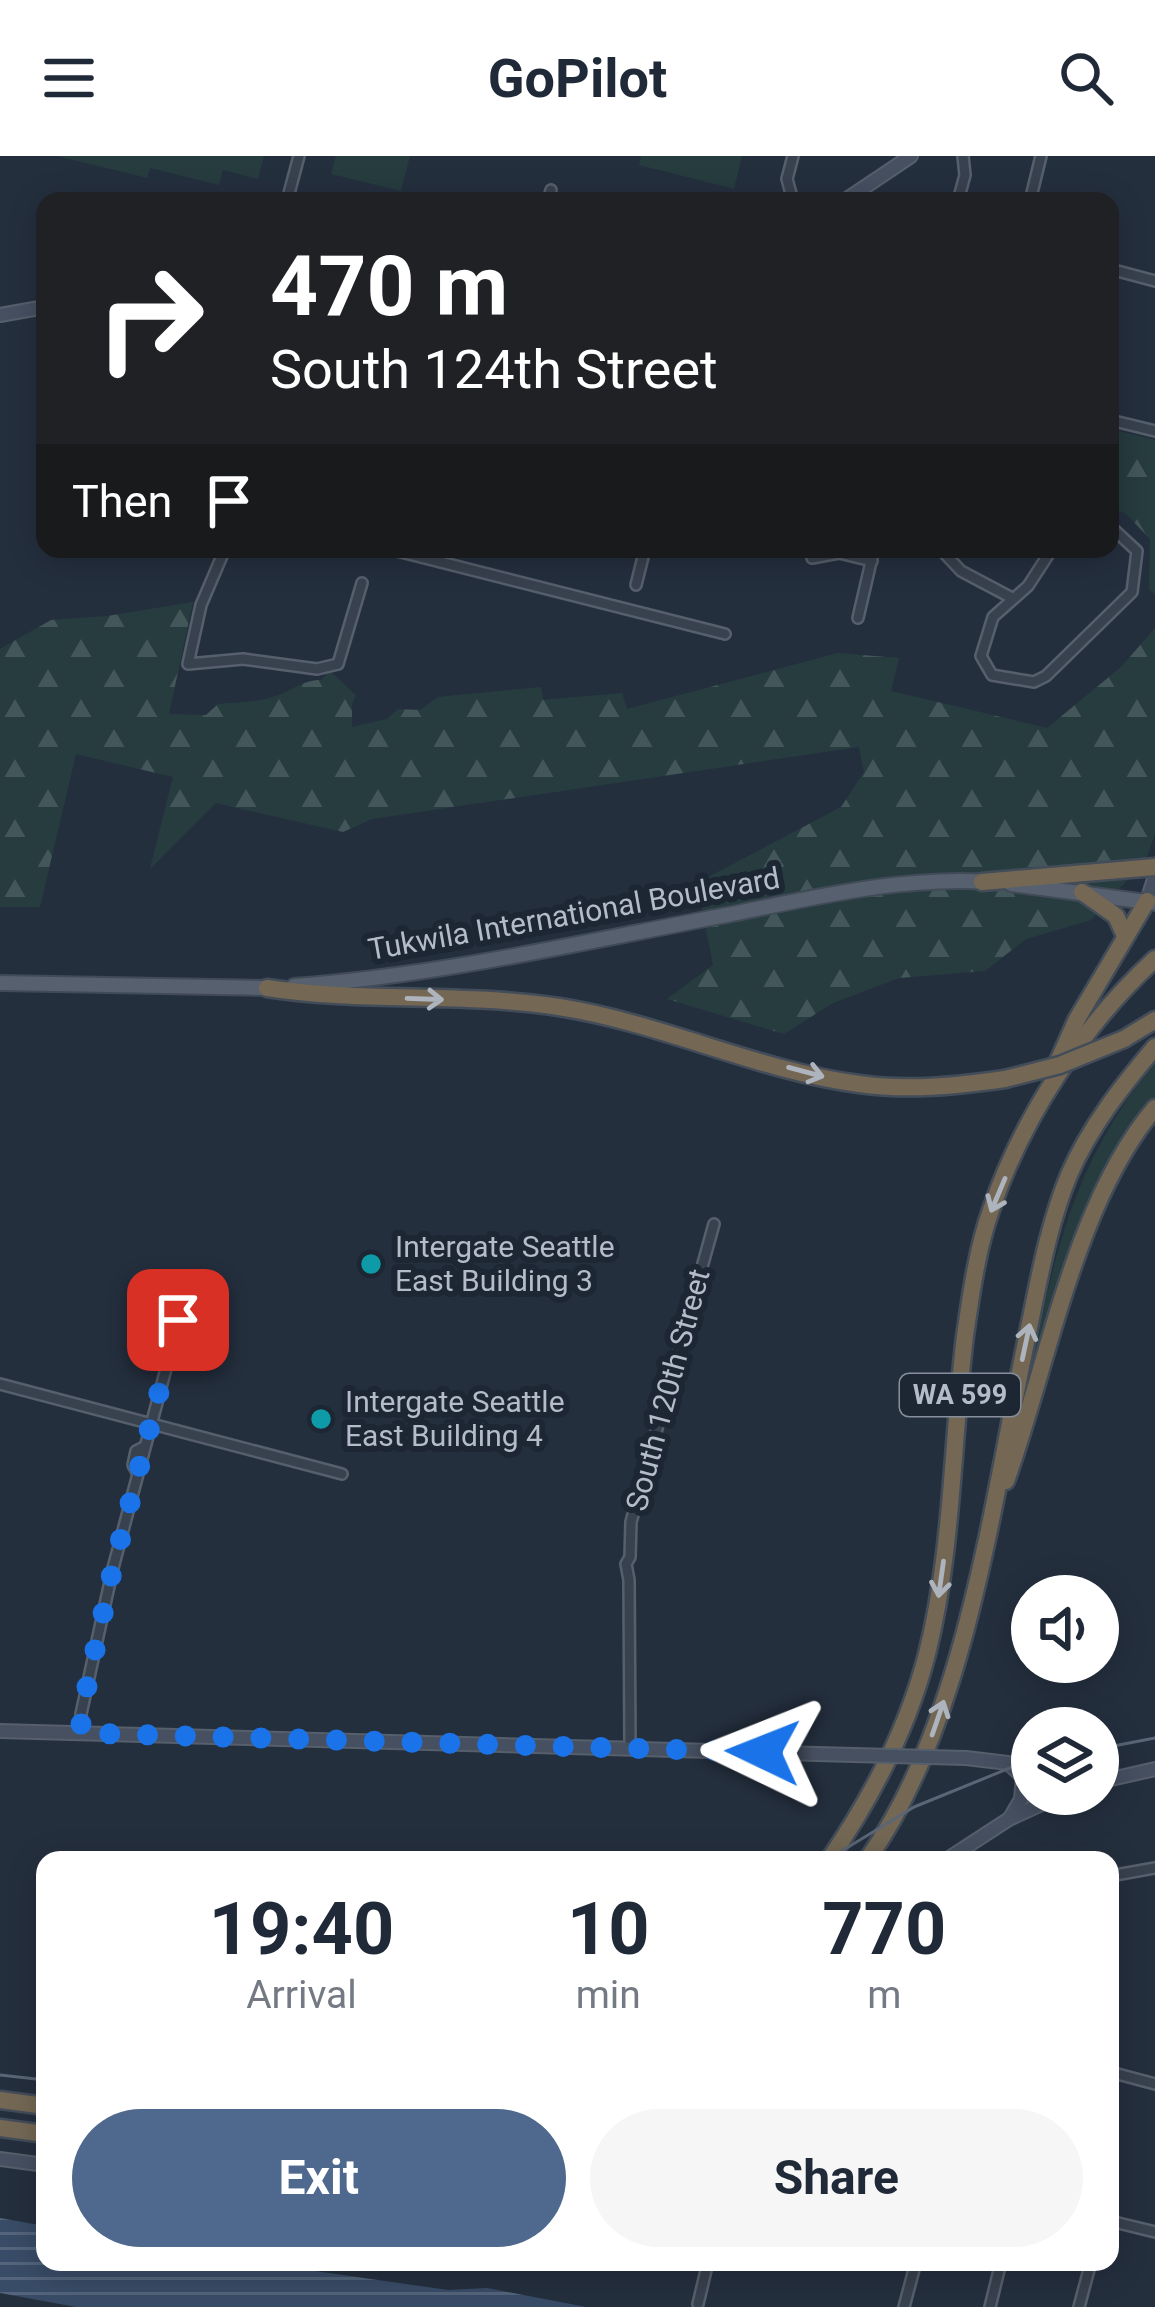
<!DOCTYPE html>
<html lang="en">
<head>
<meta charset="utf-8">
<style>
	body { margin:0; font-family:Roboto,sans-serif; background:#f6f6f7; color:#1f2937; height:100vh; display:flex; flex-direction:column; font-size:45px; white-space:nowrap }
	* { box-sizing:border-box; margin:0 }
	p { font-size:39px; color:#747a83 }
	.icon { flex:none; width:66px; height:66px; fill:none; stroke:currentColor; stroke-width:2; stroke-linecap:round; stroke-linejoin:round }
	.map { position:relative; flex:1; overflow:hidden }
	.panel { position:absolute; left:36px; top:1695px; width:1083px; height:420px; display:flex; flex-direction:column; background:#fff; border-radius:24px; box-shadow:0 6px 30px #0003 }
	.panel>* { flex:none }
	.guide { position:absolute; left:36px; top:36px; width:1083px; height:366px; border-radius:24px; box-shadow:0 6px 30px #0003; background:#202124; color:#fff; overflow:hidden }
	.controls { position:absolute; left:1011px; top:1419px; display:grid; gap:24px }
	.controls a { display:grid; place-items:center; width:108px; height:108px; border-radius:50%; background:#fff; box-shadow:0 6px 30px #0003; font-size:60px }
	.pin { position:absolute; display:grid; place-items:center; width:102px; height:102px; color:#fff; margin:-51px; border-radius:24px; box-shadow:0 6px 18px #0006 }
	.me { position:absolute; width:132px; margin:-66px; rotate:272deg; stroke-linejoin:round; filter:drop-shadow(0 0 9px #0008) }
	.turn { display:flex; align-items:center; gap:42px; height:252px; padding:0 36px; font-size:54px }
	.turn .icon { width:156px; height:156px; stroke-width:2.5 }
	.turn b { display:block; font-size:84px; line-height:102px }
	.then { display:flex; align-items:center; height:114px; padding:0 36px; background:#0003; gap:24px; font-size:45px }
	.eta { display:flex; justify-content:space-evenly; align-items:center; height:204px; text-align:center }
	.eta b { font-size:72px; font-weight:700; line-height:84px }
	.cta { display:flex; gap:24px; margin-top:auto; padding:24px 36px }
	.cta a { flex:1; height:138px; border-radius:72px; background:#4f688e; color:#fff; font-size:48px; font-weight:700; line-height:138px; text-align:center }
	.cta a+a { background:#f6f6f7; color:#1f2937 }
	header { display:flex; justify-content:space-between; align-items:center; height:156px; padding:0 36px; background:#fff; font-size:54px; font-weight:700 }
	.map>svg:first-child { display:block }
</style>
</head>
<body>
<header><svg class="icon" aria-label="menu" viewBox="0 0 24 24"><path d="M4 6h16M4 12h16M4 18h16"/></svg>GoPilot<svg class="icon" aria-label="search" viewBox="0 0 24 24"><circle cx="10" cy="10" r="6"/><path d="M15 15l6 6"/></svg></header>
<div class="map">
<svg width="1155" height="2151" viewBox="0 0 1155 2151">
	<defs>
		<pattern id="forest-firs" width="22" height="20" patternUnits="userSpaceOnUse" patternTransform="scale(3)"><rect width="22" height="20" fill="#263c3f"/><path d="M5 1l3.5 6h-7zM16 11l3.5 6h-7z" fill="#435659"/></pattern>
		<pattern id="water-rules" width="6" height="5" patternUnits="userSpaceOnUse" patternTransform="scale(3)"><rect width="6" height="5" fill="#394c67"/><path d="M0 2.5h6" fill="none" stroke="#53647b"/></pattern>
	</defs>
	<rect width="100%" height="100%" fill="#242f3e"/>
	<g fill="#263c3f">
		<path d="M57,0H264L258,23L223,14L219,29L150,12L147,22Z"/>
		<path d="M336,0H410L401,35L331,18Z"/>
		<path d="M641,0H742L734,33L639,9Z"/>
		<path d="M1155,906V944L1127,979L1099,1027L1026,1235C1055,1102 1067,1016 1155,906Z"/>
	</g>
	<g fill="url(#forest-firs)">
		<path d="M1110,273L1155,284V439L1149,433L1150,383L1125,357L1110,352Z"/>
		<path d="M193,446L169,558L206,559L218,548C238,546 256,547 276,540C294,534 302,524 321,524L330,515L356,539L352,548V571L387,563L398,553L420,554L438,541L541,531L543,544L622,537L627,553L838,497L899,502L891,535L1047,572L1121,511L1155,472V678L1146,703L1091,764L1026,783L985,815L899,822L833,847L784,878L667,843L713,809L697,727L841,651L864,616L859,591L372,663L343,676L216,647L150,713L173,621L76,598L40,751H0V493L51,464L107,460Z"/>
	</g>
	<path fill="url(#water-rules)" d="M0,2062L45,2070V2106H253L448,2134L487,2132L586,2151H76L0,2137Z"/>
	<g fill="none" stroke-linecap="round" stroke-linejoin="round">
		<defs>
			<g id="street">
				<path d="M287,45L299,0"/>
				<path d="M548,45L551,34"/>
				<path d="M793,45L787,23L793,0"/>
				<path d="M958,45L965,19L963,0"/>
				<path d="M1030,45L1041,0"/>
				<path d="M1110,113L1155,125"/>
				<path d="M1110,264L1155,275"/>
				<path d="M225,393L201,449L188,508L243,503L317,513L338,508L362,427"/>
				<path d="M389,393L725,478"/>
				<path d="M947,393L946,399L961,415L1012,442"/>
				<path d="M1052,393L1028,430L993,461L981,500L992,519L1034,526L1046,520L1132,436L1137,395L1110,370"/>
				<path d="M812,402L839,397L872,405"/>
				<path d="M636,429L645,393"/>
				<path d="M858,462L874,393"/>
				<path d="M0,1228L342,1318"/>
				<path d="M137,1316L133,1309L136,1295L144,1291"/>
				<path d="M81,1577V1558L113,1412L179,1164"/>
				<path d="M630,1590L629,1424L626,1408L630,1401L631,1366L714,1068"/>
				<path d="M1110,1720L1155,1712"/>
				<path d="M1110,1916L1155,1928"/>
				<path d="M1110,2065L1155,2076"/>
				<path d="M698,2148L708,2106"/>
				<path d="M904,2151L916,2106"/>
				<path d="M990,2151L1001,2106"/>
				<path d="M1079,2151L1091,2106"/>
			</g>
			<g id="secondary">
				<path d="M844,45L911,0"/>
				<path d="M0,159L45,151"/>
				<path d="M1147,745L1155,720"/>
				<path d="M0,1575L854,1599"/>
				<path d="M966,1602L1008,1607L1032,1630"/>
				<path d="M1098,1626L1155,1613"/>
				<path d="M1010,1662L1021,1643L1023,1620"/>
				<path d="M946,1704L1009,1663L1064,1638"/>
				<path d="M0,2003L45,2009"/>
			</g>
			<g id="primary">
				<path d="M1011,728L1155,747"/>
				<path d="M0,827L272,832"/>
				<path d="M294,830C441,819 583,786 727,759C811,742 903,720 989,726"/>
			</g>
			<g id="highway">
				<path d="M982,726L1155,711"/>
				<path d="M1082,736L1116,760L1125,780"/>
				<path d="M267,832C364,847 462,836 559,851C661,867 759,915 859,928C908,935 956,930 1005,923"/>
				<path d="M1124,883L1155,864"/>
				<path d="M1055,912L1077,863L1147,745"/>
				<path d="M1006,1325C1048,1209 1075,1046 1155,952"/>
				<path d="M829,1704C872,1641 908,1572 927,1498C953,1394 952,1286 965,1180C971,1139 977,1093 991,1054C1022,962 1083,869 1155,803"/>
				<path d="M867,1704C965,1567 992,1349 1026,1186C1038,1130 1047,1072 1069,1019C1089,972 1122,930 1155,891"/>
				<path d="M0,1944L45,1950"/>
				<path d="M0,1972L45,1978"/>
			</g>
		</defs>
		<use href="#street" stroke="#565f6c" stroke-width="14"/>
		<use href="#secondary" stroke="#565f6c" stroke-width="16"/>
		<use href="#primary" stroke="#414a57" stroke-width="18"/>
		<use href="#highway" stroke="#434c59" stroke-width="21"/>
		<use href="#street" stroke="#38414e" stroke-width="9"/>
		<use href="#secondary" stroke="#465061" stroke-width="12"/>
		<use href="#primary" stroke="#56606e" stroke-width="14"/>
		<use href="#highway" stroke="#746855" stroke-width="16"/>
		<g stroke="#5a6575" stroke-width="3">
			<path d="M1098,1593L1155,1582"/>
			<path d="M827,1704L914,1651L1032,1603"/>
			<path d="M0,1919L45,1924"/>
		</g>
		<defs>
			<path id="secondary-bridge" d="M854,1599L966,1602"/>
			<path id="highway-bridge" d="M1005,923L1060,909L1124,883"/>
		</defs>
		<use href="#secondary-bridge" stroke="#565f6c" stroke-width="16" stroke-linecap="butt"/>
		<use href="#highway-bridge" stroke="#434c59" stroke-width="21" stroke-linecap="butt"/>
		<use href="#secondary-bridge" stroke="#465061" stroke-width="12"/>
		<use href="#highway-bridge" stroke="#746855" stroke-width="16"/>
	</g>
	<defs><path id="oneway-shaft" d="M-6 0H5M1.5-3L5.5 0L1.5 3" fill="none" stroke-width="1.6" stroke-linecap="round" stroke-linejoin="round" transform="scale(3)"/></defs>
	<g stroke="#aeb4bd">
		<use href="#oneway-shaft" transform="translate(425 843) rotate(2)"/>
		<use href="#oneway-shaft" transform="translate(806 916) rotate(15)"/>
		<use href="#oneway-shaft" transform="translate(998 1039) rotate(113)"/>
		<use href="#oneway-shaft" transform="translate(1026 1186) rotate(-78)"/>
		<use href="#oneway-shaft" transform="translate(941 1423) rotate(98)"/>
		<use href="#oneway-shaft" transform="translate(938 1562) rotate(-71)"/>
	</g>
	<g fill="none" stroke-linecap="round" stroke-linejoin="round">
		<path stroke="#1a73e8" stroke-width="21" stroke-dasharray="0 37.8" d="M178,1164L113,1412L81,1558V1577L763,1596"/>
	</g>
	<g fill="#0f9aa8" stroke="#1d2633" stroke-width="4.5">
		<circle cx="371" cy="1108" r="12"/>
		<circle cx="321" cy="1263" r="12"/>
	</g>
	<g text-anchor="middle" stroke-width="12" stroke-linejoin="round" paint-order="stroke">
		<rect fill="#1d2633" stroke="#878f9c" stroke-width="3" x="900" y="1218" width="120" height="42" rx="9"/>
		<g font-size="27" font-weight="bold" fill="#b4bcc9">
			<text x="960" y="1248">WA 599</text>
		</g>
		<g font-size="30" fill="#b4bcc9" stroke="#1d2633">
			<text transform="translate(574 758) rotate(-10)" y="10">Tukwila International Boulevard</text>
			<text transform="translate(668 1234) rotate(-75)" y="10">South 120th Street</text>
		</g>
		<g font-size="30" fill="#b4bcc9" stroke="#1d2633" text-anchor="start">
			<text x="395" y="1101">Intergate Seattle<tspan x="395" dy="34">East Building 3</tspan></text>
			<text x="345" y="1256">Intergate Seattle<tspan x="345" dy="34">East Building 4</tspan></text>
		</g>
	</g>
</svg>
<div class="controls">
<a><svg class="icon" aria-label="sound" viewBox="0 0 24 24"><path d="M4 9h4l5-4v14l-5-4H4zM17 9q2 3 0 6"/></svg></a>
<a><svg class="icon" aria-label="layers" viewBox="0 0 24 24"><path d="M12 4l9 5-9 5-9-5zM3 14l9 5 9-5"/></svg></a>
</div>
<div class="pin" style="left:178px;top:1164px;background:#d93025"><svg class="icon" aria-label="arrive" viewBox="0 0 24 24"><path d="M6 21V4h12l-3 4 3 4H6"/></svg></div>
<svg class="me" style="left:763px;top:1596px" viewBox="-20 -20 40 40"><path d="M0-17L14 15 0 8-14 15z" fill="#1a73e8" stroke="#fff" stroke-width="4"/></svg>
<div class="guide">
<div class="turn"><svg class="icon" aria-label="right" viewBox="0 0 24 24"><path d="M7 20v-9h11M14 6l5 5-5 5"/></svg><div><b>470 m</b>South 124th Street</div></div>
<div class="then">Then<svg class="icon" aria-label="arrive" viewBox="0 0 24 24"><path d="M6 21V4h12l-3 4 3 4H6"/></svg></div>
</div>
<section class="panel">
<div class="eta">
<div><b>19:40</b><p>Arrival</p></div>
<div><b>10</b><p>min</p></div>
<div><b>770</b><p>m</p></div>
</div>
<div class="cta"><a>Exit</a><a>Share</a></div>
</section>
</div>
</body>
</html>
